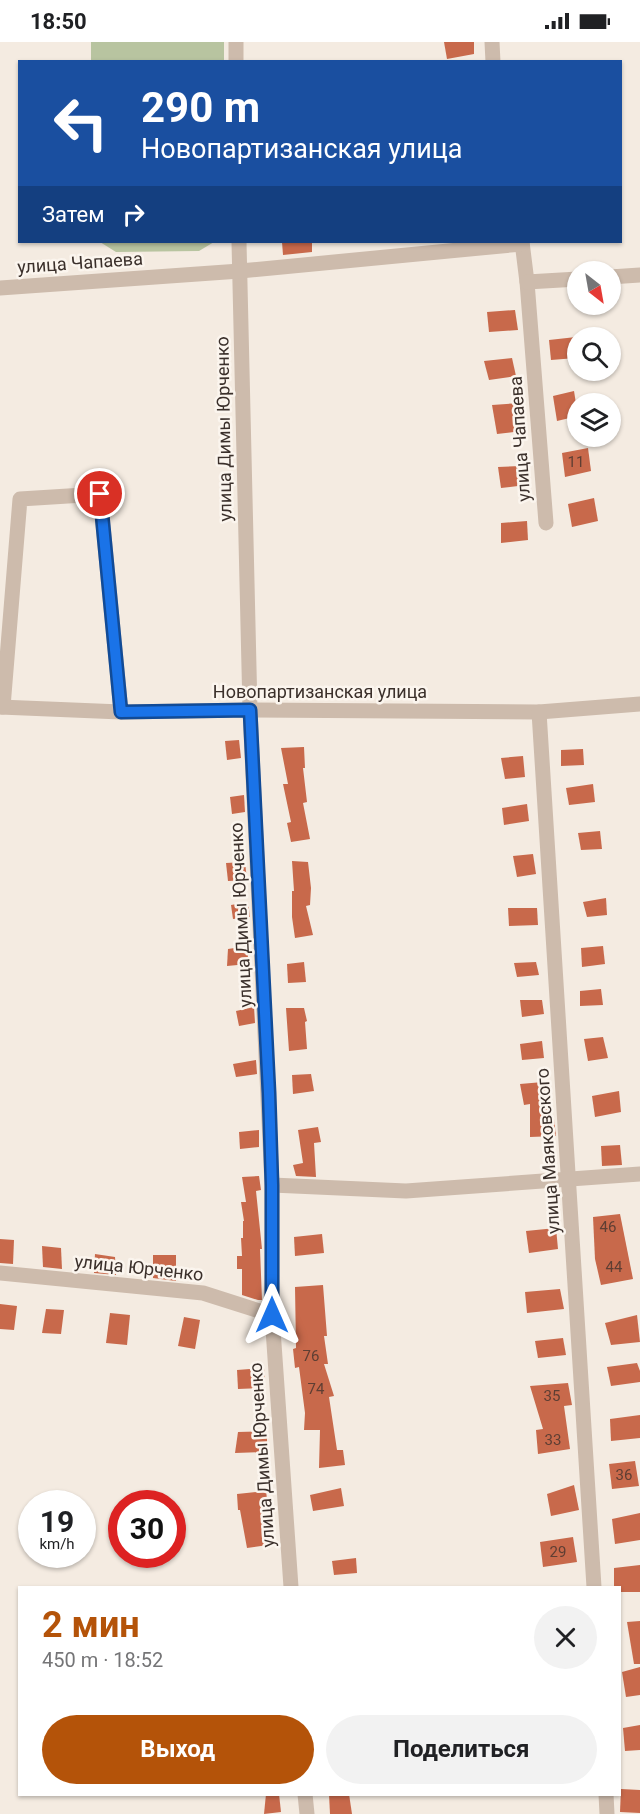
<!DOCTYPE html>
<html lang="ru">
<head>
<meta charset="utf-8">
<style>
	body { margin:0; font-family:Roboto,sans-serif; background:#f2f2f2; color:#202124; height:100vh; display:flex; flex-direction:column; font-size:22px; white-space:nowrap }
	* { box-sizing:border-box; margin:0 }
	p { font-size:20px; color:#757577 }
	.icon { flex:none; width:33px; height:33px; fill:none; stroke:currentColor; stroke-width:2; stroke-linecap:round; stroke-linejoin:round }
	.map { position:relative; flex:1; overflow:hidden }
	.panel { position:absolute; left:18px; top:1544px; width:603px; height:210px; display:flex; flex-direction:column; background:#fff; border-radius:0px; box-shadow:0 2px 4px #0004 }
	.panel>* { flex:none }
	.banner { position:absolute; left:18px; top:18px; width:604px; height:183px; border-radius:0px; box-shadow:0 2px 4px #0004; background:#1a4fa0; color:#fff; overflow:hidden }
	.needle { width:39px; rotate:149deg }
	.controls { position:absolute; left:567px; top:219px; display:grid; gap:12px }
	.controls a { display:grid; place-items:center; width:54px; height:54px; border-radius:50%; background:#fff; box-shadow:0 2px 4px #0004; font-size:30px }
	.speed { position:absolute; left:18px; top:1448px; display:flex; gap:12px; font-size:30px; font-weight:700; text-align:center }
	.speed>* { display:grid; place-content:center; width:78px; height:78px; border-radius:50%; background:#fff; box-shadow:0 2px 4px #0004; line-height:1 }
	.speed small { font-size:15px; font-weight:400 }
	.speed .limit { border:9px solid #d22; background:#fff; color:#111 }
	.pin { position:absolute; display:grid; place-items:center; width:51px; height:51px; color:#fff; margin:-26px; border:3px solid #fff; border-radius:50%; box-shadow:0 2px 6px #0007 }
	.me { position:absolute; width:66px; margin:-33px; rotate:0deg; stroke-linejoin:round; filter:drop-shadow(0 0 4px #0008) }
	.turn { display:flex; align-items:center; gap:21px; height:126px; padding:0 24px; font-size:27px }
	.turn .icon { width:78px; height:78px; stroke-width:2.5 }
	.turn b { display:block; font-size:42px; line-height:51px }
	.then { display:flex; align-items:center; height:57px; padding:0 24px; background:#0003; gap:12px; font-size:22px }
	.round { display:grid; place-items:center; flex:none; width:63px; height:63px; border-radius:32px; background:#f2f2f2 }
	.summary { display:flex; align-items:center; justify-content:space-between; height:102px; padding:0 24px }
	h1 { font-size:36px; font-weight:700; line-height:45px; color:#b45309 }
	.cta { display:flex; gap:12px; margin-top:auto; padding:12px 24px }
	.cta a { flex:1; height:69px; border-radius:36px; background:#b45309; color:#fff; font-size:24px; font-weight:700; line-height:69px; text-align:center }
	.cta a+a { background:#f2f2f2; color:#202124 }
	.status { display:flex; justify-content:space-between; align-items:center; height:42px; padding:0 30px; background:#fff; direction:ltr }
	.status svg { height:16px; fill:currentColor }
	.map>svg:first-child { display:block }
</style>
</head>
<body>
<div class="status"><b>18:50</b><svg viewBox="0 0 49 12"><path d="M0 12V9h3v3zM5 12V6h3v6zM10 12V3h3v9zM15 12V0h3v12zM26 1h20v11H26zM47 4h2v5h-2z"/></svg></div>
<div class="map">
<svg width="640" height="1772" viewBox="0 0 640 1772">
	<rect width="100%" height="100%" fill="#f4ebe1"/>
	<g fill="#b8c4a0">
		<rect x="91" y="0" width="133" height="19"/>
		<path d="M100,200H214L199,209L116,210Z"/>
	</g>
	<g fill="#c8694b">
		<path d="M444,0H474V12L447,17Z"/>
		<path d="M282,200H312V210L283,213Z"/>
		<path d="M515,268L518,288L489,290L487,270Z"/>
		<path d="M576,295V316L551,318L549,298Z"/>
		<path d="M512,316L516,334L489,338L484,319Z"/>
		<path d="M574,349L578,374L557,379L553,354Z"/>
		<path d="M519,361L522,389L497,392L492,363Z"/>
		<path d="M588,406L591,429L565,435L562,411Z"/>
		<path d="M521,424L526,443L501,446L498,425Z"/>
		<path d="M594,456L598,479L572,485L568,462Z"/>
		<path d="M527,479L528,498L501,501V481Z"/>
		<path d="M239,698L241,716L227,718L225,699Z"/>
		<path d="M304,705L305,726H303L307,760L303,761L310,797L291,800L287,781L291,780L283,742H288L281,706Z"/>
		<path d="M583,707L584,723L561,724V708Z"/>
		<path d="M523,714L525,735L505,737L501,716Z"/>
		<path d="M593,742L595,760L569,763L566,746Z"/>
		<path d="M244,753L245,770L232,772L230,755Z"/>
		<path d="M527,762L529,779L504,783L502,766Z"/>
		<path d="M600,789L602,807L581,808L578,791Z"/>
		<path d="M533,812L536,832L517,835L513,814Z"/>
		<path d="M292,819L308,820L311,846L310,863L306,864L313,893L295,896L292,875V849H294Z"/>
		<path d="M245,820L247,838L228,839L226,821Z"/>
		<path d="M606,856L607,873L587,875L583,860Z"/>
		<path d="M248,860L250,875L233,877L231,863Z"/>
		<path d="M508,866H537L538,883L509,884Z"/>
		<path d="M248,904V922L227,924L228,907Z"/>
		<path d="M603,904L605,922L582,925L581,906Z"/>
		<path d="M304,920L306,940L288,941L287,922Z"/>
		<path d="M536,920L539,933L517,935L514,921Z"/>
		<path d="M601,947L603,963L580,964V949Z"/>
		<path d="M520,958H542L544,972L522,975Z"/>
		<path d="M254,965L255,981L239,984L236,969Z"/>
		<path d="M286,966H304L307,979L305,980L307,1007L289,1009Z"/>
		<path d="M603,995L608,1016L588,1019L584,997Z"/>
		<path d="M542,999L544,1016L522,1018L520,1002Z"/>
		<path d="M256,1018L257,1032L236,1035L233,1022Z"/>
		<path d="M311,1032L314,1049L293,1052L292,1033Z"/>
		<path d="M543,1040L551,1078L554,1077L556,1094L530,1095V1062L524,1063L520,1042Z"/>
		<path d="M619,1049L621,1070L595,1075L592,1054Z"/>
		<path d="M318,1085L321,1100L314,1101L316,1135L296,1134L293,1123L303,1121L298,1088Z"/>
		<path d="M259,1088V1105L240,1107L239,1090Z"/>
		<path d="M620,1103L622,1123L602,1124L601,1104Z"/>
		<path d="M259,1134L261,1148L256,1149L262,1207H260L262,1258H258L242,1253V1227H237V1214H242L241,1196H243V1179H244L241,1160H246L242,1135Z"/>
		<path d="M620,1172L633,1237L601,1243L595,1217L593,1175Z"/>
		<path d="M556,1186L558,1207L529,1211L526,1189Z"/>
		<path d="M322,1192L324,1211L295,1214L294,1195Z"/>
		<path d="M0,1197L14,1198L13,1222L0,1221Z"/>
		<path d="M42,1204L61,1206L62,1227L43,1225Z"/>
		<path d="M95,1212L115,1215L116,1233L94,1231Z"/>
		<path d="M153,1213H176V1239L153,1236Z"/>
		<path d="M323,1243L327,1294H324L328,1322H324L334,1354L329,1355L337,1408H343L345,1423L319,1426L320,1388H304L305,1371L299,1325L295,1326L293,1307L296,1306L295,1245Z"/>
		<path d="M560,1247L564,1267L527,1271L525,1250Z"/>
		<path d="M0,1262L17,1264L14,1288L0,1287Z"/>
		<path d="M46,1267L64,1268L61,1292L42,1291Z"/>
		<path d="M110,1271L130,1273L127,1303L106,1301Z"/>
		<path d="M637,1273L640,1300L611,1303L605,1281Z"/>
		<path d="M184,1275L200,1278L195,1307L178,1304Z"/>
		<path d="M563,1296L566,1313L538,1316L535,1299Z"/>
		<path d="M637,1321L640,1329V1340L611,1344L607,1325Z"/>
		<path d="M264,1326L265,1346L238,1347L237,1328Z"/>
		<path d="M568,1341L572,1363L564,1364L570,1407L538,1412L536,1388L543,1387L530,1344Z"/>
		<path d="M640,1373V1396L611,1399L610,1377Z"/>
		<path d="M267,1389V1410L235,1411L238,1390Z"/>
		<path d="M635,1419L639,1444L612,1447L609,1422Z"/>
		<path d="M574,1443L579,1468L551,1474L547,1452Z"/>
		<path d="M341,1446L344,1464L313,1469L310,1453Z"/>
		<path d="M266,1449L268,1465H263L268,1503L247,1506L240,1468H238L237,1452Z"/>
		<path d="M640,1471V1498L615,1502L612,1477Z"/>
		<path d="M573,1495L577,1520L543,1525L540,1500Z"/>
		<path d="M356,1516L357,1531L334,1533L332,1519Z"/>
		<path d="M640,1523V1550H620V1545H614V1526Z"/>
		<path d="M640,1579V1622H634L627,1580Z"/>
		<path d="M640,1625V1653L626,1655L622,1630Z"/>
		<path d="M640,1683V1708L625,1709L623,1686Z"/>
		<path d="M621,1747L640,1748V1771L620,1770Z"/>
		<path d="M266,1752H279L281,1770L264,1772Z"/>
		<path d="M329,1752H349L352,1772H330Z"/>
	</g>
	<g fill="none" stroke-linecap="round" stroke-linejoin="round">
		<g stroke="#cdbbac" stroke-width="15">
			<path d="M236,0V20"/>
			<path d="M492,0L493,20"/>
			<path d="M239,200L250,668L272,1143V1273L291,1545"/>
			<path d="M522,200L527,240L546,481"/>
			<path d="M610,235L640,233"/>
			<path d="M527,240L578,237"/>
			<path d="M0,246L240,229L522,202"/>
			<path d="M0,665L121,670L250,668L539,670L640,662"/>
			<path d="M3,665L20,457L100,452L121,670"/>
			<path d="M539,670L594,1545"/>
			<path d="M272,1143L406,1149L640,1132"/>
			<path d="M0,1231L203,1251L272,1273"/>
			<path d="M305,1752L307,1772"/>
			<path d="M606,1752L607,1772"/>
		</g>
	</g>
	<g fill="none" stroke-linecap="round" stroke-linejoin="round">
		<defs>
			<path id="route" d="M100,452L121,670L250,668L269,1051L272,1143V1273"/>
		</defs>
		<use href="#route" stroke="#114b97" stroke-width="15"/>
		<use href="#route" stroke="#1a73e8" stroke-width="10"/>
	</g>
	<g text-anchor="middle" stroke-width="5" stroke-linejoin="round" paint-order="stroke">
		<g font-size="15" fill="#5e3e33">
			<text x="576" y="425">11</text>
			<text x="608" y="1190">46</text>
			<text x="614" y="1230">44</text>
			<text x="311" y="1319">76</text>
			<text x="316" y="1352">74</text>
			<text x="552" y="1359">35</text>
			<text x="553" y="1403">33</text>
			<text x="624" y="1438">36</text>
			<text x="558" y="1515">29</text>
		</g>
		<g font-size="18" fill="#3b302b" stroke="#fbf5ee">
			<text transform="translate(80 221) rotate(-4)" y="6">улица Чапаева</text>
			<text transform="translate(224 387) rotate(-91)" y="6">улица Димы Юрченко</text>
			<text transform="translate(520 397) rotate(-94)" y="6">улица Чапаева</text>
			<text x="320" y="656">Новопартизанская улица</text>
			<text transform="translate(241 873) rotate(-93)" y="6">улица Димы Юрченко</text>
			<text transform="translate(548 1109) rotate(-94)" y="6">улица Маяковского</text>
			<text transform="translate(139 1226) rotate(6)" y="6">улица Юрченко</text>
			<text transform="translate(262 1413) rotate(-94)" y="6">улица Димы Юрченко</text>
		</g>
	</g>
</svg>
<div class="controls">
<a><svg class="needle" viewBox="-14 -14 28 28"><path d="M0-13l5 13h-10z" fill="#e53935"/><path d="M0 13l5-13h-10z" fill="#757577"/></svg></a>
<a><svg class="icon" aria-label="search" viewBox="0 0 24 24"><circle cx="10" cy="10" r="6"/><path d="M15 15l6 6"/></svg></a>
<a><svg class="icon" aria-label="layers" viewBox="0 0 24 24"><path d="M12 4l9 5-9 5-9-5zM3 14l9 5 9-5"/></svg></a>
</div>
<div class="speed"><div>19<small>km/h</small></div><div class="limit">30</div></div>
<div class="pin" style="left:100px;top:452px;background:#d93025"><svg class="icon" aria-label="arrive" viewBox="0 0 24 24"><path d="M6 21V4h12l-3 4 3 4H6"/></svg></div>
<svg class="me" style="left:272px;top:1273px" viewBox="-20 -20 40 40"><path d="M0-17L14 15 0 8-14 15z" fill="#1a73e8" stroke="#fff" stroke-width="4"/></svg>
<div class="banner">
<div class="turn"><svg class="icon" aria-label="left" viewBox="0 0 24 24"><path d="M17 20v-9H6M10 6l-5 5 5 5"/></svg><div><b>290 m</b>Новопартизанская улица</div></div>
<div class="then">Затем<svg class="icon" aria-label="right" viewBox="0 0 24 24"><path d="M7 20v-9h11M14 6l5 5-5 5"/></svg></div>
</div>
<section class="panel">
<div class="summary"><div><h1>2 мин</h1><p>450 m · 18:52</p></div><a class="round"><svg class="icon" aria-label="close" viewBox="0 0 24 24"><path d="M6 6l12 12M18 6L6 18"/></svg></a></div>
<div class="cta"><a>Выход</a><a>Поделиться</a></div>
</section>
</div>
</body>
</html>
